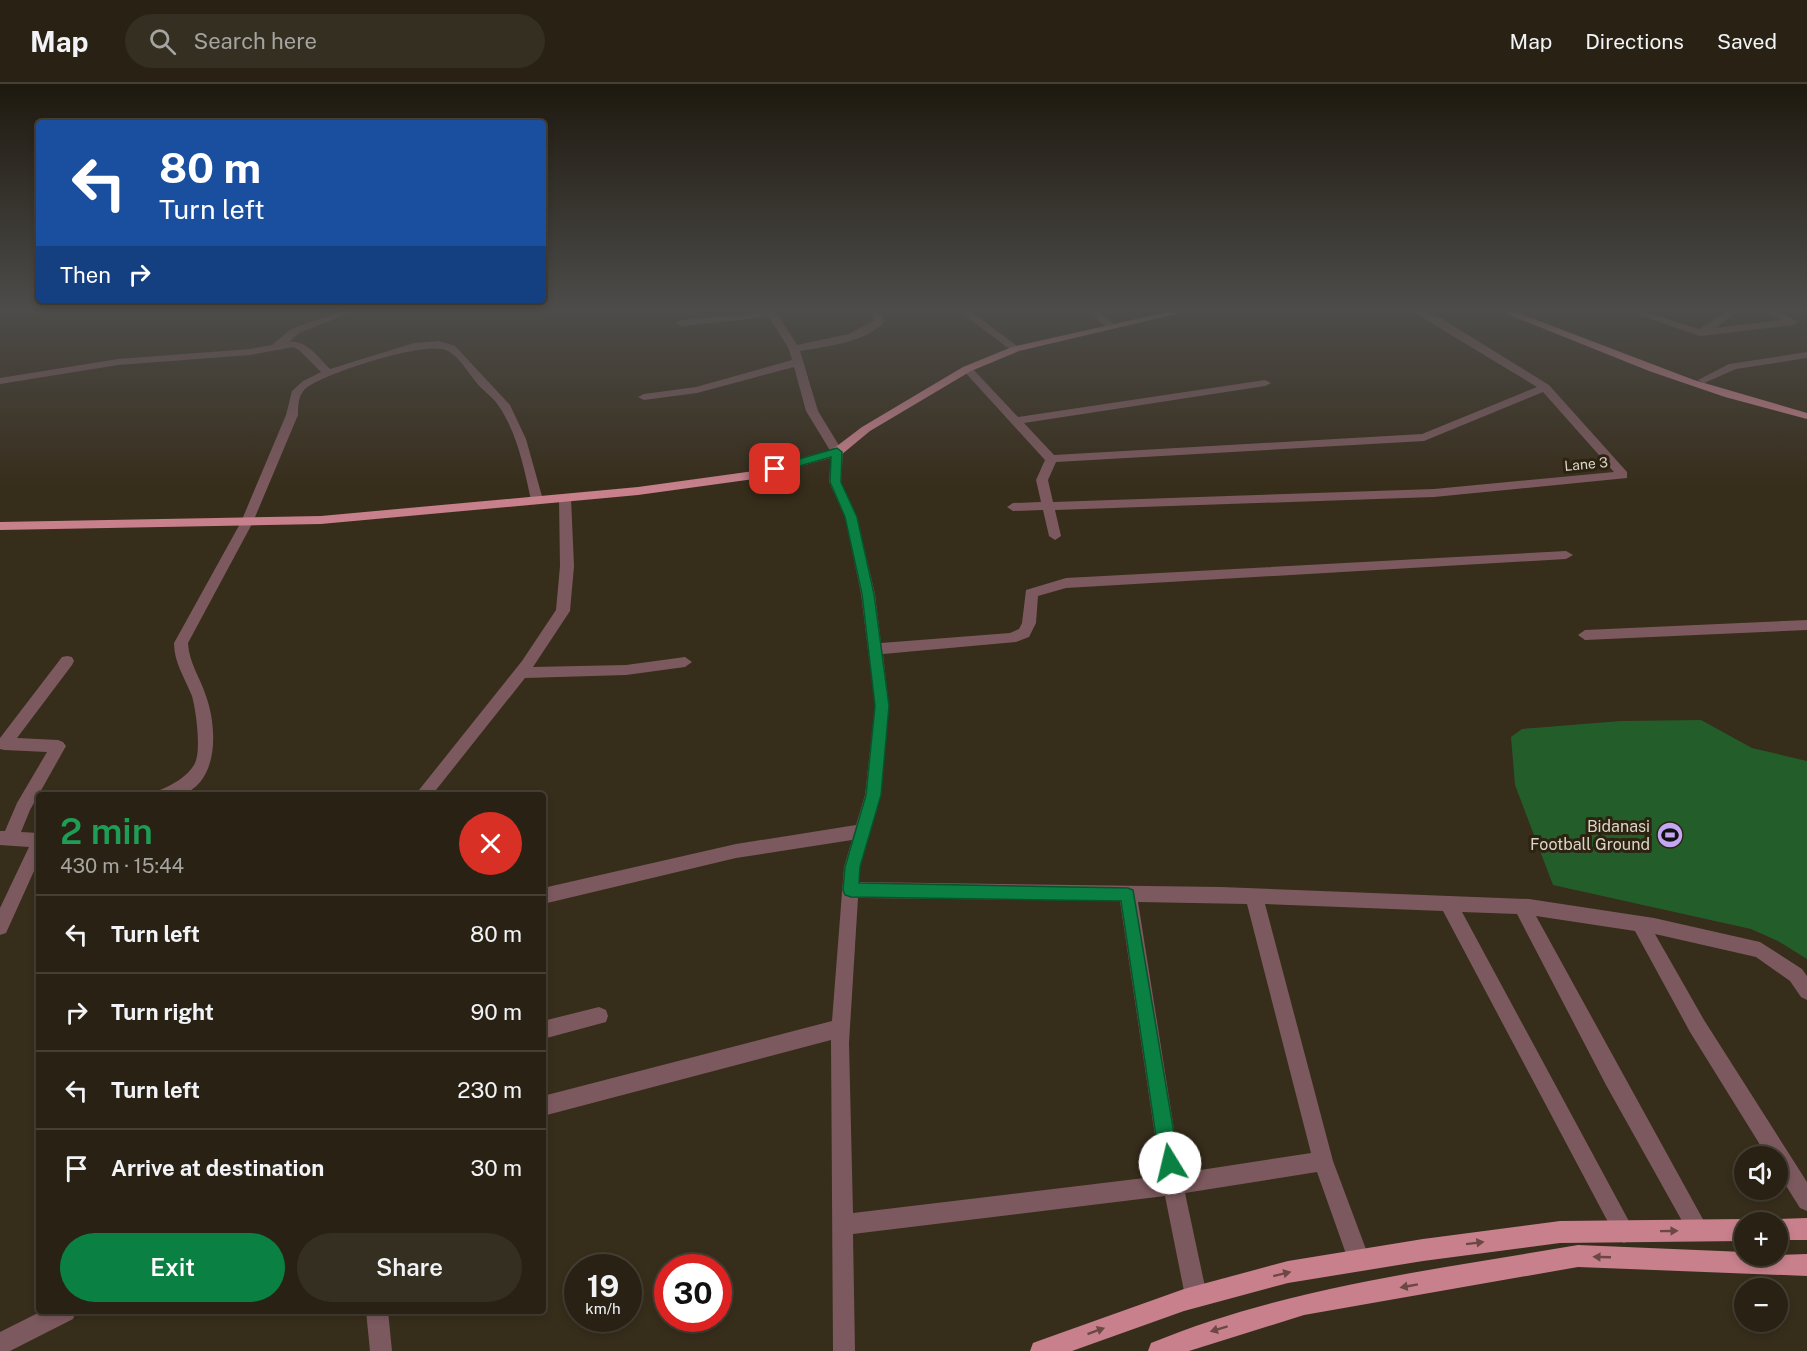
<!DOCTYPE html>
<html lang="en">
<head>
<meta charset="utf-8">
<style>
	body { margin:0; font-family:"Public Sans",sans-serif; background:#352f22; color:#f1f3f6; height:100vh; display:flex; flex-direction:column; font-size:22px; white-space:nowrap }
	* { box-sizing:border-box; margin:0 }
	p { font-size:20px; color:#a5a4a0 }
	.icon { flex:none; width:33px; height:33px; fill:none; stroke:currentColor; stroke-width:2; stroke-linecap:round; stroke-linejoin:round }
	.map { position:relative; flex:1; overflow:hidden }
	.sheet { position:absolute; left:36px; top:708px; width:510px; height:522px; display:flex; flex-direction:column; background:#292214; border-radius:6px; box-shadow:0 3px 9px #0003,0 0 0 2px #453f34 }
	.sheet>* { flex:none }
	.guide { position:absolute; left:36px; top:36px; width:510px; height:183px; border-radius:6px; box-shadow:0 3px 9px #0003,0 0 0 2px #453f34; background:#1a4fa0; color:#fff; overflow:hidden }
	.buttons { position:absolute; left:1734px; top:1062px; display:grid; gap:12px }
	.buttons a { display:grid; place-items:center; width:54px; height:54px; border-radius:50%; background:#292214; box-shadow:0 3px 9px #0003,0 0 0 2px #453f34; font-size:30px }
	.speed { position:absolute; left:564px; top:1170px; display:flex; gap:12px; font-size:30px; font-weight:700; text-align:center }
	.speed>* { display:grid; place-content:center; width:78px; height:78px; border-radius:50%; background:#292214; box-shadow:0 3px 9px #0003,0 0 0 2px #453f34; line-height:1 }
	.speed small { font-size:15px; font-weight:400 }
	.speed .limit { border:9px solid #d22; background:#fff; color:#111 }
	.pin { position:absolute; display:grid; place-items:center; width:51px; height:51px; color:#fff; margin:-26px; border-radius:12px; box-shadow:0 3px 9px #0006 }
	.me { position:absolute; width:66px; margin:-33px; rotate:351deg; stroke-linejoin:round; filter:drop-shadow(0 0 4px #0008) }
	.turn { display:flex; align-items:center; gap:21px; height:126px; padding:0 24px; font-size:27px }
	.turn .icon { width:78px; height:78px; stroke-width:2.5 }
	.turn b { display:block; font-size:42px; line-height:51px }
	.then { display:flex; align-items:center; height:57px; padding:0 24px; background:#0003; gap:12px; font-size:22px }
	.round { display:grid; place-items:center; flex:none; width:63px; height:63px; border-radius:32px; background:#352f22 }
	.headline { display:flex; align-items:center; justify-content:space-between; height:102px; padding:0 24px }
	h1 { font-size:36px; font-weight:600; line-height:45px; color:#1e9e55 }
	.action { display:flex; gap:12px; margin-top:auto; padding:12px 24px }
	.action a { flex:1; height:69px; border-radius:36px; background:#0b8043; color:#fff; font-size:24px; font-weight:600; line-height:69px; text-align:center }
	.action a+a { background:#352f22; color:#f1f3f6 }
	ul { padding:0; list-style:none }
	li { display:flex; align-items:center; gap:18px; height:78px; padding:0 24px; border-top:2px solid #453f34 }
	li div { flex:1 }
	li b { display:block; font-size:22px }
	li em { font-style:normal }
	header { display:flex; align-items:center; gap:36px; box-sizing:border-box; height:84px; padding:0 30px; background:#292214; border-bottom:2px solid #453f34 }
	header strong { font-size:28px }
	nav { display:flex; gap:33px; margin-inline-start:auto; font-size:21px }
	.search { width:420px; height:54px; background:#352f22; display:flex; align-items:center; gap:15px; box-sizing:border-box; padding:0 21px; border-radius:33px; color:#a5a4a0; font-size:22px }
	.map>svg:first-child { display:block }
</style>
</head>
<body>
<header>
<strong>Map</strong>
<div class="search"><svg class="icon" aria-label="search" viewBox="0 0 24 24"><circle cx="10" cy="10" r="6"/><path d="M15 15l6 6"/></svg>Search here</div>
<nav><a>Map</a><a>Directions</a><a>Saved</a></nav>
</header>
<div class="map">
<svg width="1807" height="1267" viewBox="0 0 1807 1267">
	<rect width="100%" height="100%" fill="#372d1b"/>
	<path fill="#235d2a" d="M1701,636L1752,664L1807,677V875L1778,857L1751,845L1553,801L1515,701L1511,653L1522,645L1621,637Z"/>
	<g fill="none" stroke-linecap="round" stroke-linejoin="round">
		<g fill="#7c595e" fill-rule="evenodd">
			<path d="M345,226H358L299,249L289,258C306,255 319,274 330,285L414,259L439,257L455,262L510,321L526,355L543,416L537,420L531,416C524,384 517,348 498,321C492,312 482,306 476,298C467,287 460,274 448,267C429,255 322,290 305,305C298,312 298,322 298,331L253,438L188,559C189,579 200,593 206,612C217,642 220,698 181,711C175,713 165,711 158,711L160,706C172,701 187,693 194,681C202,669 196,626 192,612C185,594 174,579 174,559L241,438L286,331L292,307L303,297L321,288L299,266L293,263L250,271L118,281L0,300V294L118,275L250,265L272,261L291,245Z"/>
			<path d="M765,226H775L797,261L849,250L874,236L869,226H879L885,237C866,259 827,262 800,267L818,327L843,368L841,398L857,433L875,510L881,559L1010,549L1019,545L1022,539L1026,506L1066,494L1566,467L1573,471L1566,475L1066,504L1038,512L1036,539L1029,553L1016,558L883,570L889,622L881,711L860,783L859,798L1221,803L1529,815L1654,834L1760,858L1802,885L1807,892V916L1801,913L1790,897L1756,873L1655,850L1704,936L1807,1098V1127L1800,1124L1778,1089V1072H1767L1690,948L1635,847L1536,832L1705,1139L1709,1146L1705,1153L1698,1157L1691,1153L1606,1001L1517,830L1462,828L1631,1141L1635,1148L1631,1155L1624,1159L1617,1155L1443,827L1265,820L1333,1077L1370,1176L1367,1184L1359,1187L1351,1184L1317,1088L1185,1109L1207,1212L1204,1220L1196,1223L1188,1220L1185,1212L1165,1112L853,1150L855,1267H833L831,956L543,1032V1012L832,937L844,783L852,756L736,774L543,820V804L736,760L856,741L865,711L875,622L861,510L845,433L829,398L831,368L806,327L794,283L697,309L644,316L638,313L644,310L696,303L792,276L789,265L769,233L681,242L676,239L681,236L766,228ZM858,814L1120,817L1161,1092L853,1129L849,959ZM1138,818L1247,820L1311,1069L1181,1089Z"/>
			<path d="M958,226H969L1021,265L1016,268L1012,267Z"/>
			<path d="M1087,226H1098L1117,243L1108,245Z"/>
			<path d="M1410,226H1422L1439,233L1549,301L1627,388V394L1434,413L1055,426L1061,452L1055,456L1049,452L1043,426L1013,427L1007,423L1013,419L1041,418L1036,396L1045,376L962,285L963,283H971L1018,333L1265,296L1271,299L1265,302L1024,339L1054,371L1422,350L1537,303ZM1543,308L1614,388L1434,405L1053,418L1048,396L1056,378L1424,357Z"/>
			<path d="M1625,226H1639L1699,245L1730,226H1741L1715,244L1782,236L1764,226H1776L1798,238L1793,241L1700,252Z"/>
			<path d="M1807,268V274L1736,285L1704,299L1698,296L1729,280Z"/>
			<path d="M565,410L571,414L574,482L570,527L533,583L626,581L685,573L692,578L685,583L626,591L525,594L432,711H415L522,577L556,526L560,482L559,414Z"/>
			<path d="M1807,536V546L1585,556L1578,551L1585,546Z"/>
			<path d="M67,572L72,573L74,577L72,581L17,654L58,656L63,658L66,662L30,726L21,748L39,749V776L6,849L0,851V824L29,763L0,761V747H5L17,719L47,668L4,666L0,665V654L62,573Z"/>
			<path d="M599,923L606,926L608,932L606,938L543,955V937Z"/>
			<path d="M42,1227H76L73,1235L10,1267H0V1248Z"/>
			<path d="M366,1227H388L392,1267H370Z"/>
		</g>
		<g fill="#c7808c" fill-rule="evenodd">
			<path d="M1177,226H1193L1019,267L971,287L870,347L841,371L754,395L638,411L321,440L0,446V438L321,432L638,403L754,387L833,365L862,343L963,283L1012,263Z"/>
			<path d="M1497,226H1510L1694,296L1807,329V335L1725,313L1649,287Z"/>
			<path d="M1807,1134V1156H1778V1138H1771L1778,1135Z"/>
			<path d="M1744,1135L1751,1138H1744V1157L1560,1159L1423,1177L1288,1199L1184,1227L1072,1267H1030L1033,1259L1041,1256L1184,1205L1288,1177L1423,1155L1560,1137Z"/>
			<path d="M1578,1161L1744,1168V1172L1807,1170V1192L1578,1183L1304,1231L1189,1267H1148L1151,1259C1287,1203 1434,1186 1578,1161Z"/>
		</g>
	</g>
	<defs><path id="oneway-solid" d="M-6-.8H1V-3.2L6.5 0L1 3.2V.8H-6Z" transform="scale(1.5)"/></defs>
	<g fill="#6b4842">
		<use href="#oneway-solid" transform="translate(1669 1147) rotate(-1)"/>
		<use href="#oneway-solid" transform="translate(1475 1159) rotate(-7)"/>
		<use href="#oneway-solid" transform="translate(1602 1173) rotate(-178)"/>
		<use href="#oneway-solid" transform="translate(1282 1190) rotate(-14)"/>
		<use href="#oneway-solid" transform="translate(1409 1202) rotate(170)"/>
		<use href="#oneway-solid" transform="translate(1219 1245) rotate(163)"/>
		<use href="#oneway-solid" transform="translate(1096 1247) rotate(-20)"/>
	</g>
	<linearGradient id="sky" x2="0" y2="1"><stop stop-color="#1e190f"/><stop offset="0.56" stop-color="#4d4c4a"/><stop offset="1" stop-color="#4d4c4a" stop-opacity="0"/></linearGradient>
	<rect width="1807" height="403" fill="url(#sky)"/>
	<path fill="#0b8043" stroke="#07532c" stroke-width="1.5" d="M837,364L842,368L841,398L857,433L874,510L889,622L881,711L860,783L859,799L1128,804L1133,806L1179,1079L1176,1085L1170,1088L1163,1085L1160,1079L1121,817L851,813L845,811L843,806L845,783L866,711L875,622L862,510L845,433L830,398L831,373L775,389L770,385L771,383Z"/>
	<defs>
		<symbol id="stadium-disc" viewBox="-11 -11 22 22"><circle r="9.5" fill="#c3a7f2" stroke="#2d2311"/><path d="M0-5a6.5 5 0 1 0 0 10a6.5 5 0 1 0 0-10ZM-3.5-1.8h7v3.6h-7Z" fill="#111"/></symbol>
	</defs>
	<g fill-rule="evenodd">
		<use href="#stadium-disc" x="1655" y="736" width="30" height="30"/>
	</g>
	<g text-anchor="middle" stroke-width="6" stroke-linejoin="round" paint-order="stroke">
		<g font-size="14" fill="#dbd4c9" stroke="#2d2311">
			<text transform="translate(1586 380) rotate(-5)" y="5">Lane 3</text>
		</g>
		<g font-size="16" fill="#dbd4c9" stroke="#2d2311" text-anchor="end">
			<text x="1650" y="748">Bidanasi<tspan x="1650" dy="18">Football Ground</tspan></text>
		</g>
	</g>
</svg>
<div class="buttons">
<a><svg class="icon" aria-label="sound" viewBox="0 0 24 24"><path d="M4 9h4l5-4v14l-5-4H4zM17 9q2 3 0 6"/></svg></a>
<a>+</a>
<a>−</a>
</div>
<div class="speed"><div>19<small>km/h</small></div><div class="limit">30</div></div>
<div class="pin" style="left:775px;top:385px;background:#d93025"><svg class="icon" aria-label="arrive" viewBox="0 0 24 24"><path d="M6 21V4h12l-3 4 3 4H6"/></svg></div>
<svg class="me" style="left:1170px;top:1079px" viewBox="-20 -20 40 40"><circle r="19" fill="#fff"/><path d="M0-13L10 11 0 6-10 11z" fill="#0b8043"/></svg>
<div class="guide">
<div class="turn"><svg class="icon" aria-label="left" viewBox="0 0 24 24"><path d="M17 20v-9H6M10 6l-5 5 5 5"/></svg><div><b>80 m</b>Turn left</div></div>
<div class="then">Then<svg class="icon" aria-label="right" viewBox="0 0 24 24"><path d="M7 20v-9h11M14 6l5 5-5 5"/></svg></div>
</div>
<section class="sheet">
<div class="headline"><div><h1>2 min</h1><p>430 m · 15:44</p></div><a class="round" style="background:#d93025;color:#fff"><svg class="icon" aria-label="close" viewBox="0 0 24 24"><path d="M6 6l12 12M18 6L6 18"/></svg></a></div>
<ul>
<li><svg class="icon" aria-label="left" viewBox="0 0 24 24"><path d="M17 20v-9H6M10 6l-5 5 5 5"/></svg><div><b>Turn left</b></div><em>80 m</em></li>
<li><svg class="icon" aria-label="right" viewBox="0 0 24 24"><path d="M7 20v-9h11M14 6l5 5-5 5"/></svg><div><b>Turn right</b></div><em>90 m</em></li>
<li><svg class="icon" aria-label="left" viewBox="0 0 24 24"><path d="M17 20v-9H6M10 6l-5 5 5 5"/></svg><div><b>Turn left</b></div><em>230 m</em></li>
<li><svg class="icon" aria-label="arrive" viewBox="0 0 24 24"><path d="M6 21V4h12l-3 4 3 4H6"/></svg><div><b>Arrive at destination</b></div><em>30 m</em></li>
</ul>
<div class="action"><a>Exit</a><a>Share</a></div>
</section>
</div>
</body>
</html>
